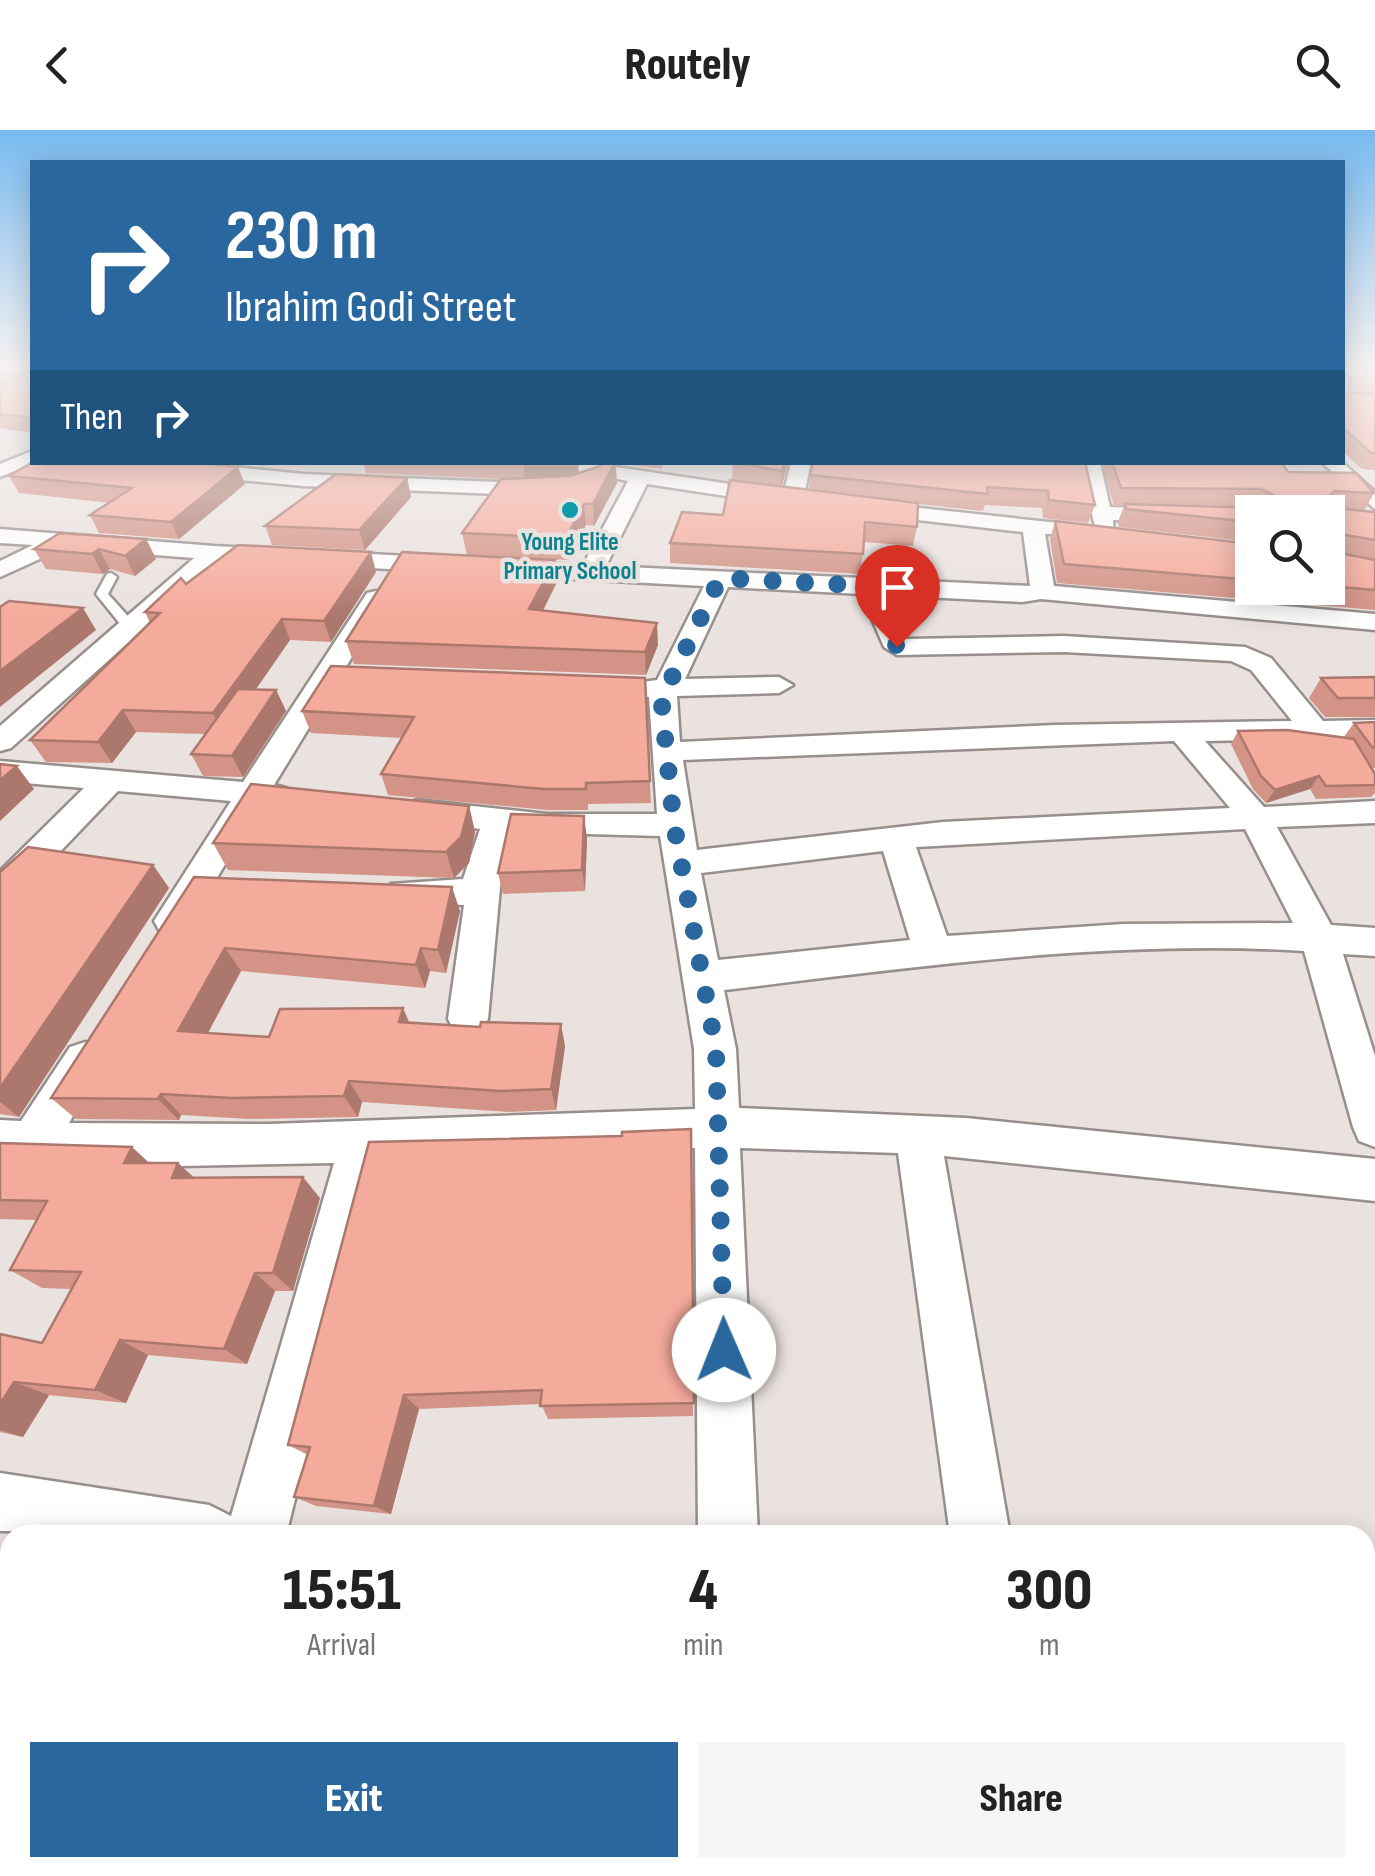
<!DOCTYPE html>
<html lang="en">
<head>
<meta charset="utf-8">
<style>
	body { margin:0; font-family:"Sofia Sans Condensed",sans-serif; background:#f6f6f6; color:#222; height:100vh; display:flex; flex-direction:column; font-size:38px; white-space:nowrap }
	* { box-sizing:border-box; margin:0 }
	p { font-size:32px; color:#767676 }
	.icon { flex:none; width:55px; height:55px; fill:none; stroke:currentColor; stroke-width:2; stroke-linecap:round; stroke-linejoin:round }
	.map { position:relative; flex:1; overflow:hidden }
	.side { position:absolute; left:0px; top:1395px; width:1375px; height:352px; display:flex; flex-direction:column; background:#fff; border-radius:30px 30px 0 0; box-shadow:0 5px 25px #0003 }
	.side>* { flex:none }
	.banner { position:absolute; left:30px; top:30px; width:1315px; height:305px; border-radius:0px; box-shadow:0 5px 25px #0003; background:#29679e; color:#fff; overflow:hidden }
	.tools { position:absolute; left:1235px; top:365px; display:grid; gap:20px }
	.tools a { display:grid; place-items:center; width:110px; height:110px; border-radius:0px; background:#fff; box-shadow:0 5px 25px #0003; font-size:50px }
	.pin { position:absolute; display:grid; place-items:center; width:85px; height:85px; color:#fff; margin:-102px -42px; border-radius:50% 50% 50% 0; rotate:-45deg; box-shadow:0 0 10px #0007 }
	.pin .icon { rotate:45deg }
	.me { position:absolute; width:110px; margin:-55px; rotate:359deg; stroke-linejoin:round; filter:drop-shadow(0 0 8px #0008) }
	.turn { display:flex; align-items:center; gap:35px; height:210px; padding:0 30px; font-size:45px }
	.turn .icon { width:130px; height:130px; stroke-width:2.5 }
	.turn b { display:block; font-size:70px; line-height:85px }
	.then { display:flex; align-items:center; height:95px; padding:0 30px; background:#0003; gap:20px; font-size:38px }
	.eta { display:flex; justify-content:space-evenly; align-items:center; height:170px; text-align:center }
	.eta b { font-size:60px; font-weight:800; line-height:70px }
	.primary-button { display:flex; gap:20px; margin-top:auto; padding:20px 30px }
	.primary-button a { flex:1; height:115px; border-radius:0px; background:#29679e; color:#fff; font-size:40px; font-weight:800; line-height:115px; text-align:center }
	.primary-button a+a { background:#f6f6f6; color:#222 }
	header { display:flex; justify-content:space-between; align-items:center; height:130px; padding:0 30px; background:#fff; font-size:45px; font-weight:800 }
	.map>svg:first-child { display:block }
</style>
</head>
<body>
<header><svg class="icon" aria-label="back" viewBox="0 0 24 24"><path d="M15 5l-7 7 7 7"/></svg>Routely<svg class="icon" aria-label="search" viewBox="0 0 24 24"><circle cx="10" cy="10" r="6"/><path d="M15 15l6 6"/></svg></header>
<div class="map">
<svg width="1375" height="1746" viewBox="0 0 1375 1746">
	<rect width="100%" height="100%" fill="#eae2df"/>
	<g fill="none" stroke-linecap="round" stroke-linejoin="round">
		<defs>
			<path id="service" d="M111,443L117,447L108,464L135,494V500H125L96,464L107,444Z"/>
			<g id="minor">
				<path d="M32,321L36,332L0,347V334Z"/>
				<path d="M111,332H185L303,344L545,354L555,360L545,366L303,356L120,338Z"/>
				<path d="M530,332H582L784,362L791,332H811L803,370L793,376L647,354L606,436L1030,456L1023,402L856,383L853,378L864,372L1068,394V404H1045L1054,456L1375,484V500L1041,469L1022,472L886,465L907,509L1064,506L1245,517L1271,528L1323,591L1375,590V608L1205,611L1264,677L1375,671V693L1277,697L1331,795L1375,798V826L1343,824L1375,926V1017L1359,1011L1353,997L1304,821C1111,809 915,837 724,860L736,919L739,978L966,988L1375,1029V1071L944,1026L1010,1405H950L898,1023L740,1018L758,1405H698L695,1018L380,1031L286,1405L0,1401V1343L209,1375L231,1386L334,1033L180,1036L0,1030V990L21,991L70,917L85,912L100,917L106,929L69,993L270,994L695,979L694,919L660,706L513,702L501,747L488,889L482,900L468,905L454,900L448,889L464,775L391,772L386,763L391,754L463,749L480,699L405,688L401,681L405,674L417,670L547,684H657L649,567L635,565L631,559L635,553L657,550L704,456L220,430L11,618L0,621V596L194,428L64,418L0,447V431L33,415L0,413V399L214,416L583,435L628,351ZM728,457L861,464L884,517L897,525L1064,522L1231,531L1251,540L1292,591L1055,595L680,612L677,566L779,563L793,555L779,547L685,549ZM1174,611L1230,678L943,692L697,720L683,630ZM1245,699L1293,793L1123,794L947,806L916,717ZM883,721L910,810L718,830L701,743Z"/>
				<path d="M1080,332H1100L1110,377L1260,382H1252V392L1113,390L1114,410H1098Z"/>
				<path d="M1321,332H1342L1375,362V379Z"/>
				<path d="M376,461L388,468L274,655L286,658L291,665L286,672L262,674L185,800L172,804L159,800L154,791L231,671L118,661L13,771L0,775V741L84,658L0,651V631L243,652L367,463Z"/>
				<rect x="1365" y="1455" width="10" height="64"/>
				<path d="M718,1738H790L792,1746H718Z"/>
				<path d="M1128,1738H1200L1204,1746H1130Z"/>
			</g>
		</defs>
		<use href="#service" stroke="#968f8c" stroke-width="5"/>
		<use href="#minor" stroke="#968f8c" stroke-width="5"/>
		<use href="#service" fill="#fff" fill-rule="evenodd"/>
		<use href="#minor" fill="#fff" fill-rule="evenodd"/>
	</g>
	<g fill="#d39386" fill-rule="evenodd">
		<path d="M0,239H32V303L0,298Z"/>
		<path d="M1342,239H1375V340L1362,339L1342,321Z"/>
		<path d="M227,332H271L266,336Z"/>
		<path d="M363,332H578L579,343L598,337V332H663L662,339L616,333L617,353L594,396L586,395L568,430L467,425L462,403L501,349L366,343Z"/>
		<path d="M733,332H788L782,356L809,360L810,345L1085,332L1095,375L1088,393L1043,388L1042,378L985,375L983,381L918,374L917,397L913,416L864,412L860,444L670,433V413L723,385L732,350Z"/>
		<path d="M1101,332H1281L1288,342L1374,363L1364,381L1375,382V480L1057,453L1050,409L1055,391L1252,414V458H1328V382H1252V412L1119,397L1118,392L1124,376H1114ZM1186,376H1252L1255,378Z"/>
		<path d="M9,346L245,354L179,409L99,403L90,385L110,373L19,363Z"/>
		<path d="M407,348L411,367L365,420L272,415L265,396Z"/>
		<path d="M146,409L156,429L135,446L110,439L103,444L46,439L34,419Z"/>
		<path d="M376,442L331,512L290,510L256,559L276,560L286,581L243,647L203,646L191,624L205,604L136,602L112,633L46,632L30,610L150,493L145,482L186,454Z"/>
		<path d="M557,452L543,481L658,515L646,545L354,534L346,511Z"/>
		<path d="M1375,547V587H1325L1309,568L1321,548Z"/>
		<path d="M645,548L651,673L588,674V680H547L388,665L381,644L402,608L311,603L302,581Z"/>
		<path d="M1375,592V638H1371L1375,644V663L1371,667L1316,669L1310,659L1266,673L1253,659L1231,614L1238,601L1343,608L1354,593Z"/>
		<path d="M469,676L475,702L469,733L454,748L228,740L213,713Z"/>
		<path d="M587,708L585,761L503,764L498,743Z"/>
		<path d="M153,735L169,758L19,987L0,984V742Z"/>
		<path d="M194,747L460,781L446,843L430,841L425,858L241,841L208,903L269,907L410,893L565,916L556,980L509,982L362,972L358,987L249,989L181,985L179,990L76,989L51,968Z"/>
		<path d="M691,999L693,1286L548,1289L541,1274L419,1279L391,1384L316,1376L294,1367L308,1325L288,1315L622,1006Z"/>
		<path d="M0,1013L150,1033H178L194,1048L320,1068L293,1161H275L247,1234L148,1225L126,1273L49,1265L23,1307L0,1302V1204L42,1213L71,1159L42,1158L10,1140L37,1090L0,1089Z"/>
		<path d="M798,1738H1101L1103,1746H799Z"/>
	</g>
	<g fill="#ac786d">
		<path d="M4,239H31L32,246L0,259V241Z"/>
		<path d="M529,332H578L579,345L525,350L523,333Z"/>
		<path d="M615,332L617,353L594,396L593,374Z"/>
		<path d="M785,332H788L781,358L782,341Z"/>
		<path d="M238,337L245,354L179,409L171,392Z"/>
		<path d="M407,348L411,367L365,420L359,400Z"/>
		<path d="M584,374L586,395L568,430L566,408Z"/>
		<path d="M146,409L156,429L135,446L125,426Z"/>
		<path d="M99,419L110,439L103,444L92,424Z"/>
		<path d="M371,422L376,442L331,512L324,491Z"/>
		<path d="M555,430L557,452L532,501L529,479Z"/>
		<path d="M83,478L96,500L0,577V541Z"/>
		<path d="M282,489L290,510L224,605L213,583Z"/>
		<path d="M657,493L658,515L646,545L645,522Z"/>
		<path d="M276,560L286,581L243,647L232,626Z"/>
		<path d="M123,580L136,602L112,633L98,612Z"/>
		<path d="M17,636L34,659L0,691V650Z"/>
		<path d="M1319,646L1310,659L1266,673L1275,660Z"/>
		<path d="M469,676L475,702L469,733L454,748L446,722Z"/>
		<path d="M584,686L587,708L585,761L582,740Z"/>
		<path d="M153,735L169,758L19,987L0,972V958Z"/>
		<path d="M452,757L460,781L446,843L438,820Z"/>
		<path d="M225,818L241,841L197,923L178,901Z"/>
		<path d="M421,818L430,841L425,858L416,835Z"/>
		<path d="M403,878L413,901L399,892Z"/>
		<path d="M561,894L565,916L556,980L551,959Z"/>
		<path d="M349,951L362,972L358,987L344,966Z"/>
		<path d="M161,964L181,985L179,990L158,969Z"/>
		<path d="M132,1017L156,1039L124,1033Z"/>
		<path d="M178,1033L201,1054L172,1048Z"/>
		<path d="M303,1047L320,1068L293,1161L273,1143Z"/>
		<path d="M255,1143L275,1161L247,1234L224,1219Z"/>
		<path d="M120,1210L148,1225L126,1273L95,1260Z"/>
		<path d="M14,1252L49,1265L23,1307L0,1300V1274Z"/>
		<path d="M404,1265L419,1279L391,1384L374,1376Z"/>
		<path d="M461,1738H476V1746H460Z"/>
	</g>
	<g fill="#f5ab9c" stroke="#ac786d" stroke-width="2.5">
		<path d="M27,239H32V288L0,284V257L27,247Z"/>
		<path d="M1342,239H1375V250L1350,247L1348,263L1375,264V323H1371L1342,297Z"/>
		<path d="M33,332H189L238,337L171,392L90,385L132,358L9,346Z"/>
		<path d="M599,332H615L593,374H584L566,408L462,403L501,349L570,346L600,336Z"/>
		<path d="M733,332H785L782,341Z"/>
		<path d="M813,332H1085L1095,375L1049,370L1048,361L987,357L988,364L810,345Z"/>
		<path d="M1112,332H1281L1288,342L1356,343L1374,363L1334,361L1330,366L1334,378L1375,382V410L1339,404L1335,422L1375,430V460L1328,456V382H1252V392L1126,379L1125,374L1261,378L1265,368L1273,365L1261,359L1121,358Z"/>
		<path d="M336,344L407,348L359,400L265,396Z"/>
		<path d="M730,350L918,373L917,397L865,392L863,424L670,413L682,382L723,385Z"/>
		<path d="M1055,391L1252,414V450L1064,434Z"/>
		<path d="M60,403L146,409L125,426L99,419L92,424L34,419Z"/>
		<path d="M238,415L371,422L324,491L282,489L213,583L123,580L98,612L30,610L160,483L145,482L181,448L186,454Z"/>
		<path d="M402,422L555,430L529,479L657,493L645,522L346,511Z"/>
		<path d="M9,471L83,478L0,541V477Z"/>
		<path d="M331,536L645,548L650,651L586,653V659H544L381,644L414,587L302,581Z"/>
		<path d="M1375,547V568H1338L1321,548Z"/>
		<path d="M238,559L276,560L232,626L191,624Z"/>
		<path d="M1375,592V618L1372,617L1354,593Z"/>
		<path d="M1287,600L1354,609L1375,644V655L1326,656L1319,646L1275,660L1261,646L1238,601Z"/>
		<path d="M0,634L17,636L0,650Z"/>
		<path d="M251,654L469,676L461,707L446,722L213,713Z"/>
		<path d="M511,684L584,686L582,740L498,743Z"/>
		<path d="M28,717L153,735L0,958V742Z"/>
		<path d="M194,747L452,757L438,820L421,818L416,835L225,818L178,901L269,907L280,879L403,878L399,892L480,897L481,892L561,894L551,959L501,961L349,951L344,966L232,968L161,964L158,969L51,968Z"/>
		<path d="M691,999L694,1273L540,1276L542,1260L404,1265L374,1376L294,1367L310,1317L288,1315L369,1012L622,1006V1002Z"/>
		<path d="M0,1013L132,1017L124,1033H178L172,1048L303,1047L273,1143H255L224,1219L120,1210L95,1260L14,1252L0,1274V1204L42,1213L81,1142L10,1140L47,1071L0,1070Z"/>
		<path d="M313,1738H461L460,1746H311Z"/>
		<path d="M805,1738H979L981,1746H806Z"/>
		<path d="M1093,1738H1101L1103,1746H1031Z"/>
	</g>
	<linearGradient id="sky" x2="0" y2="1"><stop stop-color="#77baf0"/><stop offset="0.49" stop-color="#f6f2f1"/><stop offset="1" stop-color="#f6f2f1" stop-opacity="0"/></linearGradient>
	<rect width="1375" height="484" fill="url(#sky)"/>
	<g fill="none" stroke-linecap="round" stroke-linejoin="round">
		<path stroke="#29679e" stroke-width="18" stroke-dasharray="0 32.4" d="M724,1220L716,919L674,695L662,578L663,566L720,448L870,456L897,517"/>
	</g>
	<circle fill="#0f9aa8" stroke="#eae2df" stroke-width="4" cx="570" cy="380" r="10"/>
	<g text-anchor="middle" stroke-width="9" stroke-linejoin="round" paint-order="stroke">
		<g font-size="25" font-weight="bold" fill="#0d838f" stroke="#eae2df">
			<text x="570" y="420">Young Elite<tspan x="570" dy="29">Primary School</tspan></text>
		</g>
	</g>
</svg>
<div class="tools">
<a><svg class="icon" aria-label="search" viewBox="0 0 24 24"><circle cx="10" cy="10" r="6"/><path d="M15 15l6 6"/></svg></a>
</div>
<div class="pin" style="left:897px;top:517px;background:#d93025"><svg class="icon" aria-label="arrive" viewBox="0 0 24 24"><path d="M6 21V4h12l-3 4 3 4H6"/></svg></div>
<svg class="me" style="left:724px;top:1220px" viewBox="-20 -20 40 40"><circle r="19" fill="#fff"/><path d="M0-13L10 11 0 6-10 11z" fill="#29679e"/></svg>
<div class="banner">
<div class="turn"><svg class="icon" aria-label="right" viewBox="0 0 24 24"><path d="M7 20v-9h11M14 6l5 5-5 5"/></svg><div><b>230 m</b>Ibrahim Godi Street</div></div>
<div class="then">Then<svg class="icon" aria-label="right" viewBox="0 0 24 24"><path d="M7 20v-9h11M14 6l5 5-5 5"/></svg></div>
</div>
<section class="side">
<div class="eta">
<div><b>15:51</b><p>Arrival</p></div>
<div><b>4</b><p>min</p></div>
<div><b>300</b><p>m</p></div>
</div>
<div class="primary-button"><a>Exit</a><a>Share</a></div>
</section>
</div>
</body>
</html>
